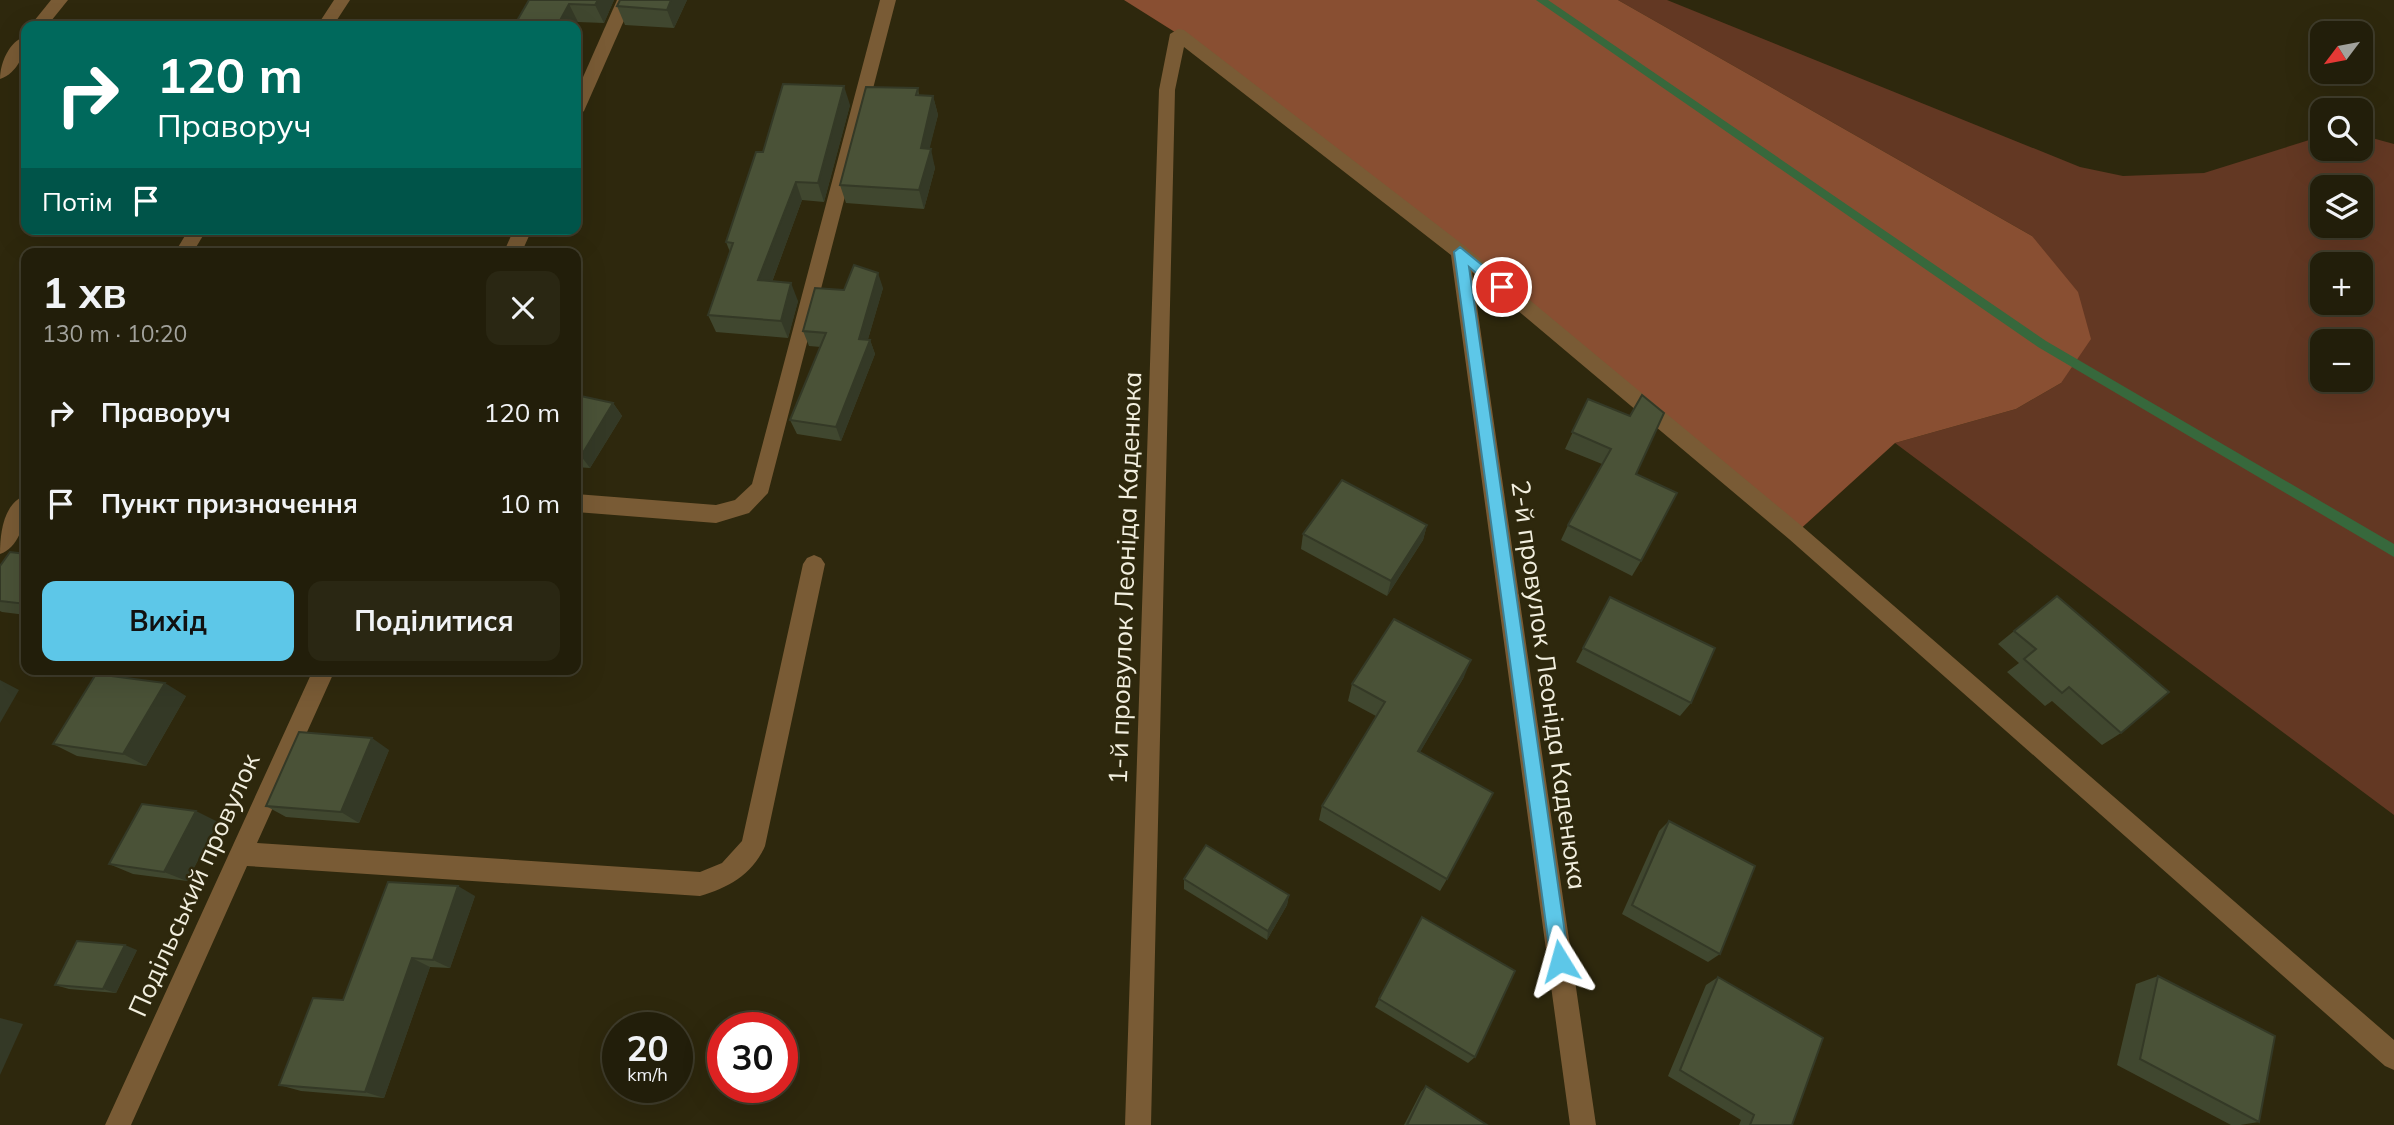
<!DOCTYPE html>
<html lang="uk">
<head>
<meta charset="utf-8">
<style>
	body { margin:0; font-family:Mulish,sans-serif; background:#2a2713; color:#f1f3f6; height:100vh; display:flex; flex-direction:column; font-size:26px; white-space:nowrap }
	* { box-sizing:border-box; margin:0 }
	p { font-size:23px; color:#a2a29c }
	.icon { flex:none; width:38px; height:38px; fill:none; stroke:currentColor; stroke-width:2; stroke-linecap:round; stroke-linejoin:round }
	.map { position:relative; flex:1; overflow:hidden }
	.panel { position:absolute; left:21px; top:248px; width:560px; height:427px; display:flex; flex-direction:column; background:#221e0a; border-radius:14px; box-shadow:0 7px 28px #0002,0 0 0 2px #3f3c2b }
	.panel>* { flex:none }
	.banner { position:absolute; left:21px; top:21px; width:560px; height:214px; border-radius:14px; box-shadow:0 7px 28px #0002,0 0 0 2px #3f3c2b; background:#00695c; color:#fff; overflow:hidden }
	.needle { width:46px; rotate:238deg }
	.buttons { position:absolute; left:2310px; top:21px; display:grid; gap:14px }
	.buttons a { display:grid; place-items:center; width:63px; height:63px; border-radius:14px; background:#221e0a; box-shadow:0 7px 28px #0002,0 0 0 2px #3f3c2b; font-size:35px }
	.speed { position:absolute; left:602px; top:1012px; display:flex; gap:14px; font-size:35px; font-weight:700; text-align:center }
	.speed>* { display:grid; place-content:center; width:91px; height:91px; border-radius:50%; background:#221e0a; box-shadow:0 7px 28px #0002,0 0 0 2px #3f3c2b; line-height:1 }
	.speed small { font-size:18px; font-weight:400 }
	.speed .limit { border:10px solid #d22; background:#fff; color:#111 }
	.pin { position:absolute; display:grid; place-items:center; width:60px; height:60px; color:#fff; margin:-30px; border:4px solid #fff; border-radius:50%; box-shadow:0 2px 7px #0007 }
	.me { position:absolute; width:77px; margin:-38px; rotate:352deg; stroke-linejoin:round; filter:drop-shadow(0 0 5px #0008) }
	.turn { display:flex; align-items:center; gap:24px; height:147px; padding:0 21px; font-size:32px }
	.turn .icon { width:91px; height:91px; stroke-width:2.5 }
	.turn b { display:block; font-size:49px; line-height:60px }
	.then { display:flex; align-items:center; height:66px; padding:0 21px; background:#0003; gap:14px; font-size:26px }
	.round { display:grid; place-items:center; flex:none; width:74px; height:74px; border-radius:14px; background:#2a2713 }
	.summary { display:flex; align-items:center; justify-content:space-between; height:119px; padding:0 21px }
	h1 { font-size:42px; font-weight:700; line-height:52px }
	.cta { display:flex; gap:14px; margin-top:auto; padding:14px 21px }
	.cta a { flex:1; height:80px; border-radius:14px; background:#5dc7e8; color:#111; font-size:28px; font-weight:700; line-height:80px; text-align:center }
	.cta a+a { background:#2a2713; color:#f1f3f6 }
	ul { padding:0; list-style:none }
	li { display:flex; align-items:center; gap:21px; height:91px; padding:0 21px }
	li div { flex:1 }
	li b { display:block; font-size:26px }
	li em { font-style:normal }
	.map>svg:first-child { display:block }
</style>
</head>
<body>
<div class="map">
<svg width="2394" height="1125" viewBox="0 0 2394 1125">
	<rect width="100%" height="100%" fill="#2e280d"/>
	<path fill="#633823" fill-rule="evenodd" d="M1618,0H1667L2080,167L2123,176L2204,173L2322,136V149H2361V135L2394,144V815L1895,443L2016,409L2061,383L2032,236ZM2322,187H2361V226H2322ZM2322,264H2361V303H2322ZM2322,341H2361V380H2322Z"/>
	<path fill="#894f32" d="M1124,0H1618L2032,236L2078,292L2091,339L2061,383L2016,409L1895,443L1796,533L1178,34Z"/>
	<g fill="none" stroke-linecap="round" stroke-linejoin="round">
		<path fill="#37683c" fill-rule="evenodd" d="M1536,0H1548L2046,341L2394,544V557L2038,347Z"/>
		<g fill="#795b35" fill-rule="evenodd">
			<path d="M51,0H68L47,26H30Z"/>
			<path d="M334,0H350L333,26H317Z"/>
			<path d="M617,0H633L584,111L576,117V93Z"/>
			<path d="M880,0H896L768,493L749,513L716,523L576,512V494L716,505L735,500L752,484Z"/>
			<path d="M1178,29L1184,30L1466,247L1803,527L2394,1040V1070L2385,1066L1789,539L1472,272L1596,1125H1570L1451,255L1184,47L1175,90L1151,1125H1125L1159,90L1170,34Z"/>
			<path d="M26,36C27,51 17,74 0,79C0,63 9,41 26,36Z"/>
			<path d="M189,229H207L192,254H174Z"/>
			<path d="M514,229H532L521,254H503Z"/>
			<path d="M26,495C27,515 22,546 0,554C0,534 3,503 26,495Z"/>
			<path d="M814,555L821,558L825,564L765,846C753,874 728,888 700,896L247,866L131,1125H105L313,670H335L257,843L700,872L722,863L742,841L803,564L807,558Z"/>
		</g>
	</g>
	<g fill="#40472f">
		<path d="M529,0H614L604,23L578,22Z"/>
		<path d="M687,0L674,28L625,25L617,6Z"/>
		<path d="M918,88L919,95L933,96L938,115L929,149L935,168L924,209L846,203L840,185Z"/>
		<path d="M850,105L824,202L802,200L772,282L798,301L788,338L716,332L708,315L730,252L726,242L763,152Z"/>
		<path d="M883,288L868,339L870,340L875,354L841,441L797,434L790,420L821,347L809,346L803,331L844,290Z"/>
		<path d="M576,395L613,403L622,416L590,468L576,467Z"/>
		<path d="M1588,399L1636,474L1641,561L1632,576L1561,540L1568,525L1602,464L1565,449Z"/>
		<path d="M1427,525L1423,540L1387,596L1301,549L1303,534Z"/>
		<path d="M26,554V615L2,612L0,611V566Z"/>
		<path d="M2057,596L2121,733L2102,745L2052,701L2045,706L2007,672L2019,663L1998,644Z"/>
		<path d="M1610,597L1691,703L1680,716L1576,662Z"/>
		<path d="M1464,677L1420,752L1447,879L1440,891L1319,820L1322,806L1376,716L1348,701L1352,684Z"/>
		<path d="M186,696L146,766L77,756L53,744Z"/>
		<path d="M389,750L359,823L286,817L266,806Z"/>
		<path d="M1669,821L1720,954L1708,962L1622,914L1659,831Z"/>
		<path d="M218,822L187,881L133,874L109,864Z"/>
		<path d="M1184,879L1289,895L1287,905L1267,940L1184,889Z"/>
		<path d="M475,896L450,968L430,967L384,1098L301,1091L279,1085L343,1000Z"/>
		<path d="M1422,917L1475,1057L1468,1063L1375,1007Z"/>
		<path d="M137,950L116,993L69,989L55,985Z"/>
		<path d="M2158,976L2259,1122L2240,1125H2231L2117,1065L2136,984Z"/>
		<path d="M1718,977L1792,1125H1739L1741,1120L1668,1076L1706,985Z"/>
		<path d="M1426,1086L1487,1125H1404L1421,1092Z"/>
	</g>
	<g fill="#343926">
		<path d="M598,0H614L604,23L595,5Z"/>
		<path d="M671,0H687L674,28L667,10Z"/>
		<path d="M569,4L578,22L575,26H557Z"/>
		<path d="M844,86L850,105L824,202L818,183Z"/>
		<path d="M933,96L938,115L925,167L921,148Z"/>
		<path d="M931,149L935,168L924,209L919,190Z"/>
		<path d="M796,182L802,200L766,298L758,280Z"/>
		<path d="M878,273L883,288L864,353L859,339Z"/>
		<path d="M576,276L580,284L576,293Z"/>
		<path d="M791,283L798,301L788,338L781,321Z"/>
		<path d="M870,340L875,354L841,441L836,427Z"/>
		<path d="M613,403L622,416L590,468L581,456Z"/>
		<path d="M1427,525L1423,540L1387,596L1391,581Z"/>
		<path d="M576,526L583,536L576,551Z"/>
		<path d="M1471,660L1464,677L1412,766L1418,751Z"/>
		<path d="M0,680L19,690L0,723Z"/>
		<path d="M165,683L186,696L146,766L123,754Z"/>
		<path d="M372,738L389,750L359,823L341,812Z"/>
		<path d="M196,811L218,822L187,881L164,872Z"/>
		<path d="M458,886L475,896L450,968L433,960Z"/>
		<path d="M1289,895L1287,905L1267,940L1268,931Z"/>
		<path d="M125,945L137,950L116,993L103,989Z"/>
		<path d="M412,958L430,967L384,1098L365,1092Z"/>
		<path d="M0,1018L23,1024L0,1075Z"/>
	</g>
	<g fill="#4a5237" stroke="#343926" stroke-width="2">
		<path d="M529,0H598L595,5L569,4L557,26H514Z"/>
		<path d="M620,0H671L667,10L617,6Z"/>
		<path d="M783,84L844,86L818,183L796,182L758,280L791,283L781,321L708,315L733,243L726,242L756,152H763Z"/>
		<path d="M866,87L918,88L916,95L933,96L921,148L931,149L919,190L840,185Z"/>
		<path d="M854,265L878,273L859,339L870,340L836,427L790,420L826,333L803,331L815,288L844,290Z"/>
		<path d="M576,395L613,403L581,456L576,455Z"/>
		<path d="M1642,395L1664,413L1636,474L1677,493L1641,561L1568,525L1611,449L1572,432L1588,399L1630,416Z"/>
		<path d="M1342,480L1427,525L1391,581L1303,534Z"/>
		<path d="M10,552L26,554V604L0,601V566Z"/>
		<path d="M2057,596L2169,692L2121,733L2069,687L2062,693L2024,659L2036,649L2014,631Z"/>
		<path d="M1610,597L1715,648L1691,703L1583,648Z"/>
		<path d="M1394,619L1471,660L1418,751L1493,793L1447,879L1322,806L1385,702L1352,684Z"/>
		<path d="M96,674L165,683L123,754L53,744Z"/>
		<path d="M299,732L372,738L341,812L266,806Z"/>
		<path d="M142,804L196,811L164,872L109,864Z"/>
		<path d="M1669,821L1755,866L1720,954L1632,905Z"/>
		<path d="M1206,845L1289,895L1268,931L1184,879Z"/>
		<path d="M388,882L458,886L433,960L412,958L365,1092L279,1085L313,998L343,1000Z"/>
		<path d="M1422,917L1515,971L1475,1057L1379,999Z"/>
		<path d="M77,941L125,945L103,989L55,985Z"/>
		<path d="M2158,976L2275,1036L2259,1122L2140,1059Z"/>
		<path d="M1718,977L1823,1038L1792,1125H1750L1754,1115L1680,1070Z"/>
		<path d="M1426,1086L1487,1125H1407Z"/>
	</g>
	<path fill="#5dc7e8" stroke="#3c8197" stroke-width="2" d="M1460,247L1509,287L1507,291H1497L1469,267L1569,961L1567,968L1560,971L1553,968L1551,961L1454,252Z"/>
	<g text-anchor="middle" stroke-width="5" stroke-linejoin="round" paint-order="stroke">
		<g font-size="26" fill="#f2efdf" stroke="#2e280d">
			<text transform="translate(1125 578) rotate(-88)" y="9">1-й провулок Леоніда Каденюка</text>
			<text transform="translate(1549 685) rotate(82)" y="9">2-й провулок Леоніда Каденюка</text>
			<text transform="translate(194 885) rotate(-66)" y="9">Подільський провулок</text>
		</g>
	</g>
</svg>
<div class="buttons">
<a><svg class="needle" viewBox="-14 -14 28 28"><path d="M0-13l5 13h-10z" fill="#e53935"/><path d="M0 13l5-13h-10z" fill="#a2a29c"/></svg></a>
<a><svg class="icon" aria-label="search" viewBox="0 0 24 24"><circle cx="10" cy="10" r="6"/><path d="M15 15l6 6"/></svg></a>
<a><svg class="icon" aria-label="layers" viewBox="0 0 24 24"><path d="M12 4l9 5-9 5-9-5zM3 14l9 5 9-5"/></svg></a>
<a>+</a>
<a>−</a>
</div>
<div class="speed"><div>20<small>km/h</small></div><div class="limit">30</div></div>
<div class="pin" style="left:1502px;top:287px;background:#d93025"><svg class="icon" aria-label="arrive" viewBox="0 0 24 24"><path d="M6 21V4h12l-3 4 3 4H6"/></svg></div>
<svg class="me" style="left:1560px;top:961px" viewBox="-20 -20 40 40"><path d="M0-17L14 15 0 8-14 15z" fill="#5dc7e8" stroke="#fff" stroke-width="4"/></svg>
<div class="banner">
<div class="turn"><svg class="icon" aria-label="right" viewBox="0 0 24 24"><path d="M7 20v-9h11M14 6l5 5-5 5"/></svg><div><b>120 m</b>Праворуч</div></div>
<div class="then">Потім<svg class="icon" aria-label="arrive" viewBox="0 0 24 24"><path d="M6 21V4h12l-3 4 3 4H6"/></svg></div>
</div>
<section class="panel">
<div class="summary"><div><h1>1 хв</h1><p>130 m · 10:20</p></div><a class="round"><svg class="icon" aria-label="close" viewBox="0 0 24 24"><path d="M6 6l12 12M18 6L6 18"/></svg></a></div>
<ul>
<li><svg class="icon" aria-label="right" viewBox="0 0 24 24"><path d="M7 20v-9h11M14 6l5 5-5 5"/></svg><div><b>Праворуч</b></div><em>120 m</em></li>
<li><svg class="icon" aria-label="arrive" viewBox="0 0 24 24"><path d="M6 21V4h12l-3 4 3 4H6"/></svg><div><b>Пункт призначення</b></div><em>10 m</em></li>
</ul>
<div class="cta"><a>Вихід</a><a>Поділитися</a></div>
</section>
</div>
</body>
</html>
